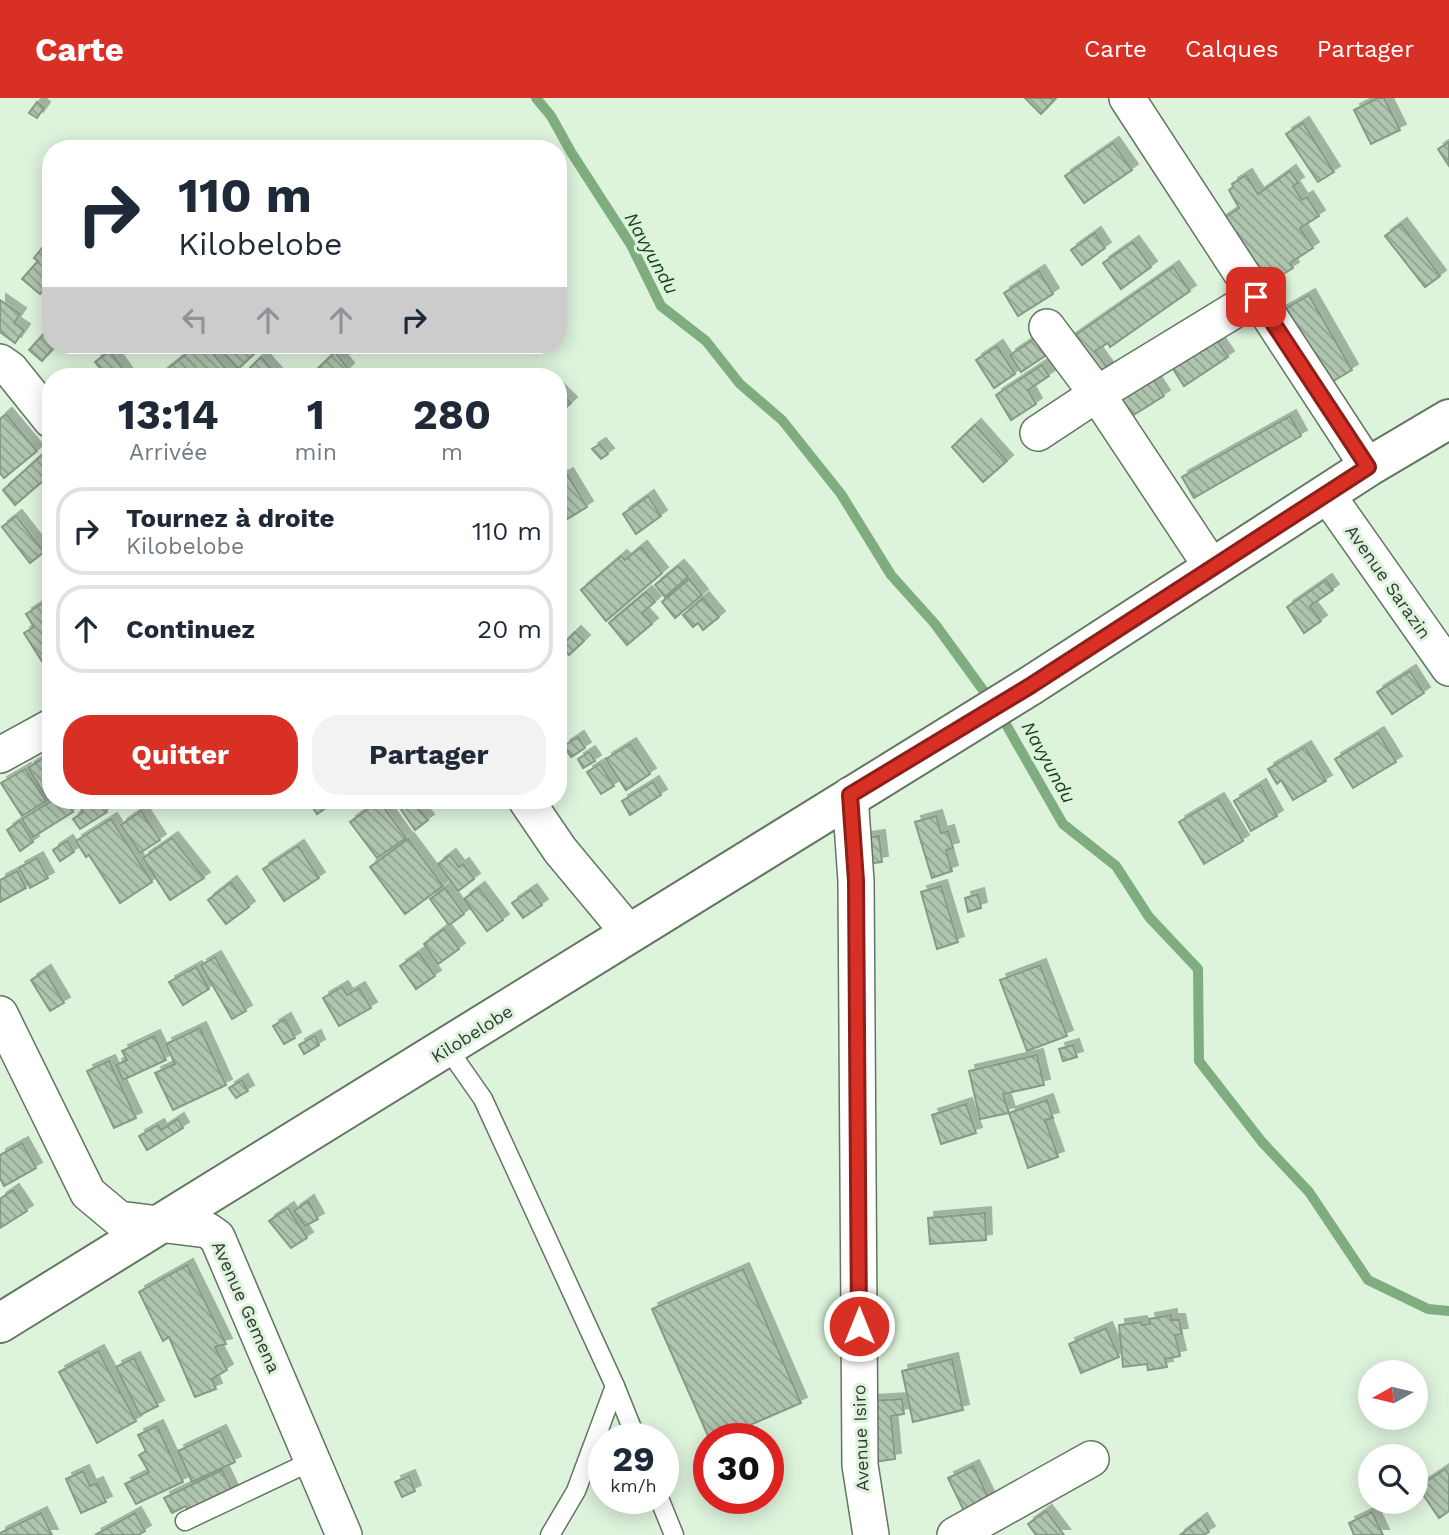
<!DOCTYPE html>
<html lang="fr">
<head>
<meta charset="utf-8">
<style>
	body { margin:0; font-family:"Work Sans",sans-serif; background:#f2f2f3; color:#1f2937; height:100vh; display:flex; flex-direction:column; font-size:26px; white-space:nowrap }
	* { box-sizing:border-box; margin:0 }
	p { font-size:23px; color:#747a83 }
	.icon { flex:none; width:38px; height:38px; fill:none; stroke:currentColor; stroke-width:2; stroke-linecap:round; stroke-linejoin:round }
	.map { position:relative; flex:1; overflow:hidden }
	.sheet { position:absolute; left:42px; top:270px; width:525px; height:441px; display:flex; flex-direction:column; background:#fff; border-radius:28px; box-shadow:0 4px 18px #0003 }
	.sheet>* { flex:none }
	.guide { position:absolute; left:42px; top:42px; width:525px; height:214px; border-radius:28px; box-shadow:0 4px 18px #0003; background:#fff; color:#1f2937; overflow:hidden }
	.needle { width:46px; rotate:262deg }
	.tools { position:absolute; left:1358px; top:1262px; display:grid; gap:14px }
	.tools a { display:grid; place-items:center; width:70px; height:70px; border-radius:50%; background:#fff; box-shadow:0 4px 18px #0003; font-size:35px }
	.speed { position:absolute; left:588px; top:1325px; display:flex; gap:14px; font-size:35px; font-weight:700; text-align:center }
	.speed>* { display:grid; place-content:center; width:91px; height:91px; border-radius:50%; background:#fff; box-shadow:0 4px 18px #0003; line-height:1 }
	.speed small { font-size:18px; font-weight:400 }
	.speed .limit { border:10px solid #d22; background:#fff; color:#111 }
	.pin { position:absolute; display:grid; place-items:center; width:60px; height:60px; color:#fff; margin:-30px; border-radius:14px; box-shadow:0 4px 10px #0006 }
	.me { position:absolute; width:77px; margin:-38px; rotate:0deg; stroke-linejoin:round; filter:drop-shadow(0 0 5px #0008) }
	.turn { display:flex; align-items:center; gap:24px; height:147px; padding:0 21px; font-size:32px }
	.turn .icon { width:91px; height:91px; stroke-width:2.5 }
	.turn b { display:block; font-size:49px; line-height:60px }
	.lanes { display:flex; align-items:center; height:66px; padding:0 21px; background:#0003; justify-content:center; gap:35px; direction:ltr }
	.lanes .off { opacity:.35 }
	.eta { display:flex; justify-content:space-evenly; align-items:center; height:119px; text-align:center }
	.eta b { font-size:42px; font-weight:700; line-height:49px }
	.cta { display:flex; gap:14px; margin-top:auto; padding:14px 21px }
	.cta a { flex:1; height:80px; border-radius:28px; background:#d93025; color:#fff; font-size:28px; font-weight:700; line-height:80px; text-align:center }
	.cta a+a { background:#f2f2f3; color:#1f2937 }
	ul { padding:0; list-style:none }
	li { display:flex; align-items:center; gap:21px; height:88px; margin:0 14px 10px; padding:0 7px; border:4px solid #e0e1e3; border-radius:28px }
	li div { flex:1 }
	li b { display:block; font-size:26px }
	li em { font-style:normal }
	header { display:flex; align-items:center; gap:42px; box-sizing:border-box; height:98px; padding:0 35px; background:#d93025; color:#fff }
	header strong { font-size:33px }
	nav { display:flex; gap:38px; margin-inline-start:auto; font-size:24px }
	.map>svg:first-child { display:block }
</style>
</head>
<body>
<header>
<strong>Carte</strong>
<nav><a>Carte</a><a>Calques</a><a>Partager</a></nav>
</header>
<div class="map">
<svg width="1449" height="1437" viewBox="0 0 1449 1437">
	<defs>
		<pattern id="building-back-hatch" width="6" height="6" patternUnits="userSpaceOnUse" patternTransform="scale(1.75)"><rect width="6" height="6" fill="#b0c5af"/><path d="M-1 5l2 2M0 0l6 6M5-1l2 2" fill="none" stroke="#90a18f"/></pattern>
		<filter id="shadow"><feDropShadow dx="6" dy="-6" stdDeviation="0" flood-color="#0004"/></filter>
	</defs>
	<rect width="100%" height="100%" fill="#ddf3dc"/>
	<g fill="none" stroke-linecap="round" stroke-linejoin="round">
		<g stroke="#80ad7f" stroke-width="10">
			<path d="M536,0L551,18L571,54L631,147L661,208L706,243L740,286L782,322L841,396L891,477L935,526L991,603"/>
			<path d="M1000,616L1063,726L1116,768L1149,819L1198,871L1199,963L1262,1044L1309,1094L1368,1182L1428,1211L1449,1213"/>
		</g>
	</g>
	<g fill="url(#building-back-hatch)" stroke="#869a85" stroke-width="2" filter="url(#shadow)">
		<path d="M1025,0H1056L1041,16Z"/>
		<path d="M1378,0H1384L1400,32L1371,46L1354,12Z"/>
		<path d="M37,4L44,10L37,20L29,15Z"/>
		<path d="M1303,25L1334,74L1318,84L1286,36Z"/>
		<path d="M1449,44V68L1438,51Z"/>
		<path d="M1113,45L1132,72L1084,105L1065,78Z"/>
		<path d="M1290,73L1298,85L1293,88L1302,102L1307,99L1319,118L1300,130L1313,150L1290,165L1293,170L1282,177L1278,171L1265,179L1271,188L1263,194L1220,123L1239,110L1229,92L1233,89L1232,86L1246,77L1258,96Z"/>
		<path d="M1401,126L1440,178L1425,189L1385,138Z"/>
		<path d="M1095,135L1105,150L1082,167L1071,152Z"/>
		<path d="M1133,144L1151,169L1121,191L1103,165Z"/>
		<path d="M46,145L51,149V183L40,196L22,181L38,163L34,160Z"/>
		<path d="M1173,169L1190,193L1110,249L1108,245L1095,253L1113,278L1098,288L1067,243Z"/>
		<path d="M1039,173L1053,196L1018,218L1004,195Z"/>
		<path d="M1309,197L1352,272L1320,291L1276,216Z"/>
		<path d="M0,202L20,216L14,225L24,232L15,245L0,234Z"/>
		<path d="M48,231L51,234V247H56L42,263L29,252Z"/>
		<path d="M1037,239L1048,256L1021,274L1010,257Z"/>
		<path d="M1216,241L1228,259L1184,288L1172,269Z"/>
		<path d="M197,247H206L230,276L159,278Z"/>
		<path d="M216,247H247L255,255L238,271Z"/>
		<path d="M997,248L1015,276L994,290L976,262Z"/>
		<path d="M110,253L128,278H106L95,264Z"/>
		<path d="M335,254L348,271L341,278H310Z"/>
		<path d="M261,259L277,277L276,278H249L245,275Z"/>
		<path d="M1042,267L1049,278L1028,292L1036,306L1011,322L996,297Z"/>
		<path d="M1151,278L1164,298L1121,325L1108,306Z"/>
		<path d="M558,292L571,305L558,317Z"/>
		<path d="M6,316L37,353L4,380L0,375V321Z"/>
		<path d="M1290,318L1301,338L1194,400L1182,379Z"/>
		<path d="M975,327L1007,363L983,384L952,349Z"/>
		<path d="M600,346L608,356L601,361L592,351Z"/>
		<path d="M43,356L51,365V376L15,407L3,392Z"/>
		<path d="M567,376L587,409L559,426L558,381Z"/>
		<path d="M648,398L661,418L636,436L623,416Z"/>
		<path d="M16,418L44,454L30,465L2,429Z"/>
		<path d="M641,449L662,475L606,523L581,492L621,458L625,462Z"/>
		<path d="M678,468L688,479L665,499L655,487Z"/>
		<path d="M689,481L702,497L675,520L662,504Z"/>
		<path d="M1326,482L1333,492L1310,508L1321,523L1304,535L1287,509Z"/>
		<path d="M646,494L655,504L642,515L652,526L627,547L609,525Z"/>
		<path d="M703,500L719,519L703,532L698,525L693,529L683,517Z"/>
		<path d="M49,501L51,564L45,568L24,535L34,529L26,516Z"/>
		<path d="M575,534L584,543L569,557L561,548Z"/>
		<path d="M1410,573L1424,595L1392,616L1377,594Z"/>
		<path d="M1378,635L1396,664L1353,690L1335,661Z"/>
		<path d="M578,639L585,650L571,659L564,648Z"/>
		<path d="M630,646L650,676L626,692L606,661Z"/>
		<path d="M1305,649L1326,683L1293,702L1281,682L1277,686L1268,671Z"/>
		<path d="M589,654L595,663L583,670L578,661Z"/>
		<path d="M48,657L51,700L48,702L28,670Z"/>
		<path d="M600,666L614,688L601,696L587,674Z"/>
		<path d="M25,671L46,703L22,718L1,685Z"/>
		<path d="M653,684L661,697L630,717L622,703Z"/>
		<path d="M1260,687L1277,718L1251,733L1234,703Z"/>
		<path d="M1218,701L1243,743L1204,766L1179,724Z"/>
		<path d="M53,702H65L73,714L33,739L22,721Z"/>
		<path d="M75,702H99L107,714L80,731L73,721L83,714Z"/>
		<path d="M313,702H331L333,705L317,716L309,704Z"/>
		<path d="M411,702L428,722L415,732L400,710Z"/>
		<path d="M379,703L406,740L377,760L350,724Z"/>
		<path d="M141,713L160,742L140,755L121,727Z"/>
		<path d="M936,718L941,735L948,733L953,750L946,752L952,773L932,780L915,724Z"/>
		<path d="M111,721L152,784L120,805L89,757L86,759L76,743Z"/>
		<path d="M20,723L33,744L20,753L7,732Z"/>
		<path d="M879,738L882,764L867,766L864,740Z"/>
		<path d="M172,740L204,780L170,802L143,760Z"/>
		<path d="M408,741L443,788L405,816L370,769Z"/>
		<path d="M67,743L74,754L60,763L53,752Z"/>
		<path d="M298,748L319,780L284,803L263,771Z"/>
		<path d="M450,757L459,769L463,766L474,781L458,793L438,766Z"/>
		<path d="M37,760L48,780L30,790L19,770Z"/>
		<path d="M17,773L26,790L0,804V782Z"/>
		<path d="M231,784L249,809L226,826L208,802Z"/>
		<path d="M941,788L958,844L937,851L921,794Z"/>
		<path d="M445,790L464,816L449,827L430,801Z"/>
		<path d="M479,790L503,822L487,833L464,801Z"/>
		<path d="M531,792L542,807L523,820L512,805Z"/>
		<path d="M978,796L981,810L968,814L965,800Z"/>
		<path d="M444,831L459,851L438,866L424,846Z"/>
		<path d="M419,855L435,878L416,891L400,868Z"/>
		<path d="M215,859L246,913L232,921L201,867Z"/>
		<path d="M1040,867L1067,938L1027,953L1000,882Z"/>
		<path d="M196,869L209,891L183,907L169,884Z"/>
		<path d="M45,873L64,905L50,913L31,882Z"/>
		<path d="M342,889L347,897L359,890L371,910L339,928L323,900Z"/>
		<path d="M285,921L295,940L284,946L273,928Z"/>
		<path d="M200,930L226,987L173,1012L155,975L175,966L166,946Z"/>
		<path d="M154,938L166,962L123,982L116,967L127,962L122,953Z"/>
		<path d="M315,938L319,947L304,956L299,947Z"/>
		<path d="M1073,947L1077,959L1063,963L1059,951Z"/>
		<path d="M1037,957L1044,987L1003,996L1009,1015L980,1021L969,973Z"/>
		<path d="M109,963L136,1020L114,1030L87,973Z"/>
		<path d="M242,982L248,993L236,1000L229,990Z"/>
		<path d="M1047,1002L1053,1020L1045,1022L1058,1059L1028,1070L1009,1015Z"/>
		<path d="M966,1006L976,1035L941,1046L932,1017Z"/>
		<path d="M178,1021L183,1030L147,1052L139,1038L158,1027L161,1032Z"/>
		<path d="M22,1045L36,1070L4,1088L0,1080V1057Z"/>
		<path d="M13,1092L27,1113L0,1130V1101Z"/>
		<path d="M308,1103L318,1121L305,1128L294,1113Z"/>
		<path d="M288,1110L307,1140L291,1150L269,1123Z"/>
		<path d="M985,1115L986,1142L930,1146L928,1120Z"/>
		<path d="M187,1167L226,1246L215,1249L227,1272L212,1281L216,1291L195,1299L169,1239L163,1243L139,1194Z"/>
		<path d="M743,1171L801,1305L720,1340H709L652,1211Z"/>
		<path d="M1171,1217V1222H1179L1182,1236L1175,1237L1180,1258L1165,1261L1167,1269L1148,1272L1147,1266L1123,1269L1119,1227L1141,1224L1142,1227L1150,1226L1149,1221Z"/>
		<path d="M1106,1230L1119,1259L1081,1275L1069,1246Z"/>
		<path d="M98,1253L136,1323L97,1345L59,1274Z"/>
		<path d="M134,1260L158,1308L140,1317L116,1269Z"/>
		<path d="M952,1261L963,1312L913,1324L902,1273Z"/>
		<path d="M902,1301L904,1316L891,1318L895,1361L874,1364L870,1303Z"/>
		<path d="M157,1328L183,1384L136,1406L125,1386L149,1374L139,1357L146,1353L138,1337Z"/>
		<path d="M220,1333L235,1364L192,1384L178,1353Z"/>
		<path d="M973,1368L989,1401L964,1413L948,1380Z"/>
		<path d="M1445,1371L1449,1377V1413L1439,1420L1418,1389Z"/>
		<path d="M222,1372L232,1393L189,1414L186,1408L172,1415L164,1400Z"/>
		<path d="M83,1373L90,1388L97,1385L106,1404L81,1415L66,1381Z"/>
		<path d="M409,1378L415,1393L402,1399L395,1384Z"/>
		<path d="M1046,1413L1064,1437H1036L1028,1426Z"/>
		<path d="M1372,1414L1383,1437H1354L1349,1425Z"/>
		<path d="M41,1415L52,1437H0V1435Z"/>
		<path d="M135,1415L145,1433L138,1437H95Z"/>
		<path d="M1201,1421L1209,1434L1204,1437H1180Z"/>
	</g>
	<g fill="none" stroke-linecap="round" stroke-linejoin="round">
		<defs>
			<g id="service">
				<path d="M448,951L483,1001L615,1288L636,1340"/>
				<path d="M659,1400L674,1437"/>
				<path d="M185,1423L314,1362"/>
				<path d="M550,1437L576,1393L615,1288"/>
			</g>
			<g id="minor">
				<path d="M1127,0L1368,369"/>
				<path d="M1047,229L1097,296L1213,471"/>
				<path d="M0,264L10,271L51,322"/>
				<path d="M1038,335L1097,296L1256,199"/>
				<path d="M1328,398L1449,570"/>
				<path d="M0,657L51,629"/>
				<path d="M850,697L856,783L860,1367L871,1437"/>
				<path d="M526,702L560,752L630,836"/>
				<path d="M0,916L88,1095L119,1121L207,1132L217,1139L344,1437"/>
				<path d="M955,1437L1091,1361"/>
			</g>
			<path id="tertiary" d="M0,1225L1030,588L1368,369L1449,321"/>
		</defs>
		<use href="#service" stroke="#637662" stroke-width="21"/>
		<use href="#minor" stroke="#637662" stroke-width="38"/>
		<use href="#tertiary" stroke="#637662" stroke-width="42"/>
		<use href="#service" stroke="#fff" stroke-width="18"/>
		<use href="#minor" stroke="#fff" stroke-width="35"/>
		<use href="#tertiary" stroke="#fff" stroke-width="38"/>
	</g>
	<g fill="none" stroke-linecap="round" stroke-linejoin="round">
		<defs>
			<path id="route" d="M859,1228L856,783L850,697L1030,588L1368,369L1256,199"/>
		</defs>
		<use href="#route" stroke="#8d1f18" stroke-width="18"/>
		<use href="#route" stroke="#d93025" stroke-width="12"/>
	</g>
	<g text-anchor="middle" stroke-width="6" stroke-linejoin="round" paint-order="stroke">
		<g font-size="18" fill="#333b32" stroke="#ddf3dc">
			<text transform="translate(1388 484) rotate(55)" y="6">Avenue Sarazin</text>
			<text transform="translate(472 936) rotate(-32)" y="6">Kilobelobe</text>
			<text transform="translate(246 1209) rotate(66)" y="6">Avenue Gemena</text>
			<text transform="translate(861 1340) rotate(-92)" y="6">Avenue Isiro</text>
		</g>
		<g font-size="19" font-style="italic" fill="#124215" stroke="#ddf3dc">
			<text transform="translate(652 155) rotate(61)" y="7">Navyundu</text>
			<text transform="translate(1049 664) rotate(61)" y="7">Navyundu</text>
		</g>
	</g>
</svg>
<div class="tools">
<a><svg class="needle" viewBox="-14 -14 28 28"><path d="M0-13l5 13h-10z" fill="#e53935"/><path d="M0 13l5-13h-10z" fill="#747a83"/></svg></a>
<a><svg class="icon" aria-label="search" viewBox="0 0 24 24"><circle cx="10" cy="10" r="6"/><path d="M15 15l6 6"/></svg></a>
</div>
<div class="speed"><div>29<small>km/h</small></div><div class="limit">30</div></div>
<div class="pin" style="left:1256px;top:199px;background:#d93025"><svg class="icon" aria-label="arrive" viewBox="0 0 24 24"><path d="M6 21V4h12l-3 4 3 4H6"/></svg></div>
<svg class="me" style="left:859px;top:1228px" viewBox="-20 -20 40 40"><circle r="17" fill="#d93025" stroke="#fff" stroke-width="3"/><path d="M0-11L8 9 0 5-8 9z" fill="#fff"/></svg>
<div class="guide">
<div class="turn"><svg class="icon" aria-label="right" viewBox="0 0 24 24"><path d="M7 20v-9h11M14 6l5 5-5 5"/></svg><div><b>110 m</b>Kilobelobe</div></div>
<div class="lanes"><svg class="icon off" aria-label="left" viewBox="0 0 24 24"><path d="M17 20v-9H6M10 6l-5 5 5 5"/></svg><svg class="icon off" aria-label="ahead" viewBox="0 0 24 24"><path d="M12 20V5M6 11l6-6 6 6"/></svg><svg class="icon off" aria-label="ahead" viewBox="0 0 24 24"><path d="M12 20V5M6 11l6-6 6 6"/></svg><svg class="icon" aria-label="right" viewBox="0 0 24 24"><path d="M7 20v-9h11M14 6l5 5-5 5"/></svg></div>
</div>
<section class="sheet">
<div class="eta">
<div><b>13:14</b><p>Arrivée</p></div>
<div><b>1</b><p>min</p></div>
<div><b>280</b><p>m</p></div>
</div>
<ul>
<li><svg class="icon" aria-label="right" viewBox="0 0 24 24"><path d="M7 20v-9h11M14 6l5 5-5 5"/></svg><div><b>Tournez à droite</b><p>Kilobelobe</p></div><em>110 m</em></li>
<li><svg class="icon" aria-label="ahead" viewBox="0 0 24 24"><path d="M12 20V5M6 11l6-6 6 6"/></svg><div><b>Continuez</b></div><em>20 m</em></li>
</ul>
<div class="cta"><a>Quitter</a><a>Partager</a></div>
</section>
</div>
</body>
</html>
